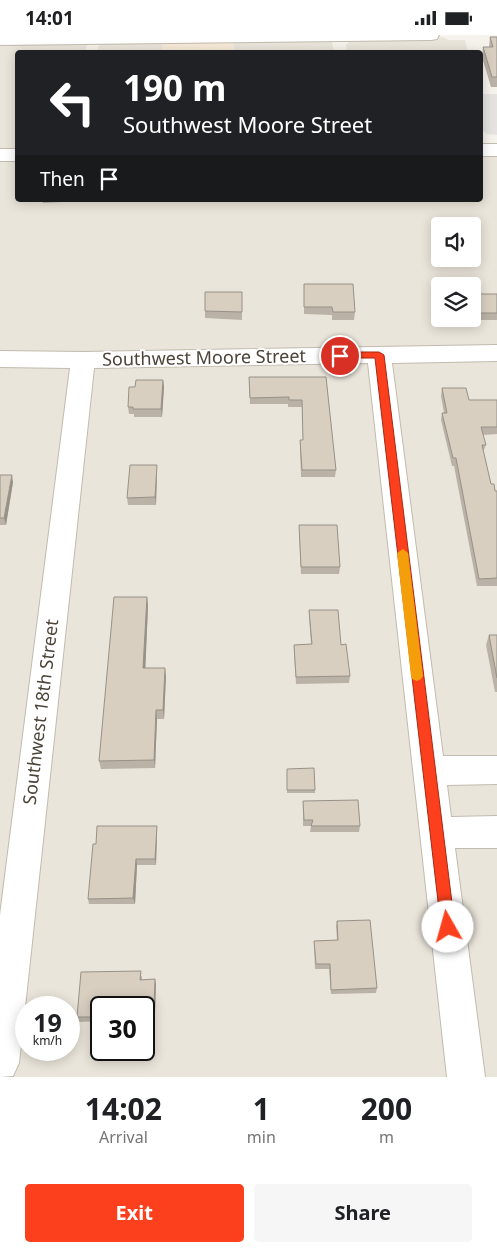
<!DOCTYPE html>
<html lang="en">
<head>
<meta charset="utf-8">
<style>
	body { margin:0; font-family:"Noto Sans",sans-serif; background:#f6f6f6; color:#202124; height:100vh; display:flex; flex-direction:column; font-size:19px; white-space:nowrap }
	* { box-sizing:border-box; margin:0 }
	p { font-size:16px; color:#757577 }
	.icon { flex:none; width:28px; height:28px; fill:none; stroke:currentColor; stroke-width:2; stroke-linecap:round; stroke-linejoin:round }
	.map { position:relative; height:1042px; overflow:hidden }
	.sheet { display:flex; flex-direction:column; background:#fff; flex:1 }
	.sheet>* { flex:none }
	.guide { position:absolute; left:15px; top:15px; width:468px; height:152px; border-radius:5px; box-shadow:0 2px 12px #0003; background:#202124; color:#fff; overflow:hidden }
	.buttons { position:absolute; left:431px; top:182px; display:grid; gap:10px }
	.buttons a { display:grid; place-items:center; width:50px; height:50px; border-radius:5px; background:#fff; box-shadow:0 2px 12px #0003; font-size:25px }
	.speed { position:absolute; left:15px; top:961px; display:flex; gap:10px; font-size:25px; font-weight:700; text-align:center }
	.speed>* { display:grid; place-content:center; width:65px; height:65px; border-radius:50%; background:#fff; box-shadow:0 2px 12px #0003; line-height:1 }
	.speed small { font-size:12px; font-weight:400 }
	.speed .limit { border:2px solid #111; border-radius:8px; background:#fff; color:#111 }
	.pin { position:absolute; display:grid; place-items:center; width:42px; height:42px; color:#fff; margin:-21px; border:2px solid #fff; border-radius:50%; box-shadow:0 1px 5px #0007 }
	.me { position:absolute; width:55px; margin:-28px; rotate:353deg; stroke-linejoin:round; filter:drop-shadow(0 0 4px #0008) }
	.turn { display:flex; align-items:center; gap:18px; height:105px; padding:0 25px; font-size:22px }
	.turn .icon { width:65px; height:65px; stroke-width:2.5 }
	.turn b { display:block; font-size:35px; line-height:42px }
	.then { display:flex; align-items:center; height:48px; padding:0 25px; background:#0003; gap:10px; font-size:19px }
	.eta { display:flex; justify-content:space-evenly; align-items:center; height:85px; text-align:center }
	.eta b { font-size:30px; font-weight:700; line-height:35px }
	.primary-button { display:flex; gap:10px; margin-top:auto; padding:10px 25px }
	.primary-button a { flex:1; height:58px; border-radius:5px; background:#fc3f1d; color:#fff; font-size:20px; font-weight:700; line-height:58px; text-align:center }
	.primary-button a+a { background:#f6f6f6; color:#202124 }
	.status { display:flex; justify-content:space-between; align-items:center; height:35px; padding:0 25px; background:#fff; direction:ltr }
	.status svg { height:14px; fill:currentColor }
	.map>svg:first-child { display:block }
</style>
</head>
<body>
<div class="status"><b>14:01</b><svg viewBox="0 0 49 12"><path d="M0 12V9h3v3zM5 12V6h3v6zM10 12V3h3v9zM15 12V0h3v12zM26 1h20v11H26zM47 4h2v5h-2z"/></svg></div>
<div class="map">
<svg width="497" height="1042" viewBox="0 0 497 1042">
	<rect width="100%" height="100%" fill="#f6f3ec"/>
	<g fill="#eae5da" fill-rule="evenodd">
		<path d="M442,2L449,5H465L468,17H347L346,10L351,5L361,3Z"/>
		<path d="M328,4L332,7L334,17H234L233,5Z"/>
		<path d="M163,6L162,17L97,18L98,12L102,8Z"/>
		<path d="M0,8H84L87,10L85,17L18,18L17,115H0Z"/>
		<path d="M480,115H497V1042H0V120H17L18,165H480ZM440,191H472V224H440ZM440,251H472V284H440ZM26,972H69V1015H26ZM101,972H144V1015H101Z"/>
	</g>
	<path fill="#f7ead8" d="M233,5L234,17L162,18L163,6Z"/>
	<path fill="#e5e3e0" d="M480,59H497V100L487,99L483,96L480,82Z"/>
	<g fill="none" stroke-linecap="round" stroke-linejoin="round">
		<defs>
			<g id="minor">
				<path d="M0,0H439L437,4L431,5L0,10Z"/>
				<rect x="480" y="109" width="17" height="12"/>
				<rect x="0" y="114" width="18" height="12"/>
				<path d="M497,310V326L392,328L443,721H497V749L447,750L451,782L497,781V813H455L485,1042H447L368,328L94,333L19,1028L13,1041L0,1042V880L70,333L0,332V316L83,317Z"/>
			</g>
		</defs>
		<use href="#minor" stroke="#c2bbae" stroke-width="2"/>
		<use href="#minor" fill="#fff" fill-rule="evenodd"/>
	</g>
	<g fill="#bab2a6">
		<path d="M490,2H497V52H491L482,22L483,12H489Z"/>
		<path d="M42,165H62V167L43,168Z"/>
		<rect x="237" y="165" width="18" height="1"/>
		<path d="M396,165H417L416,167H397Z"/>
		<path d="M304,249L355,277L354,285H332V280L304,279Z"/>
		<path d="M205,257H242V285L205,283Z"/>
		<path d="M472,259H497V285H463V284H472Z"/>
		<path d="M249,342H326L336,435L335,442H301L300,412V405H303L302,372H288V369H250Z"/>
		<path d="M163,345L164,352L162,382H134V379H129L128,372L135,352Z"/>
		<path d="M442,353L469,365H497V399L483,400L486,410L483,417L491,449L495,456H497V551H477L454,431H452L441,385L442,378H444L441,361Z"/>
		<path d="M157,437L156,470H128L127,463Z"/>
		<path d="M0,440L13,447L6,490H0Z"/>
		<path d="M299,490L340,532L339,539H301L299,497Z"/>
		<path d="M147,562L148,571L145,633L166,641L164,684H157L155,733L101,734L99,726Z"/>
		<path d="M309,575L341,610L350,641L349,648L296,649L294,617V610L311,609L309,582Z"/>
		<path d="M489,600H497V657H495L486,610Z"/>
		<path d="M287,734L315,755V758H287Z"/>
		<path d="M303,766L360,791L359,797H310L311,791H303Z"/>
		<path d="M157,791V797L156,830H137L135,869H89L88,864L96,809Z"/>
		<path d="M337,886L377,953L376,958L331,959L329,934H315L314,911V906L337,905L336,891Z"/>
		<path d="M142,941V945L156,949L155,976H144V972H101V986L79,987L77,982Z"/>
	</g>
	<g fill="#979187">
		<path d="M163,345L164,352L162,382L161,374Z"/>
		<path d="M157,430V437L156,470L155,462Z"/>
		<path d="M12,440L13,447L6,490L4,483Z"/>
		<path d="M147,562L148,571L145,642L143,633Z"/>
		<path d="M165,633L166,641L164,684L163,675Z"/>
		<path d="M156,675L157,684L155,733L154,725Z"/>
		<path d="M157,791V797L156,830L155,824Z"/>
		<path d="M136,824L137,830L135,869L133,863Z"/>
		<path d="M155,944L156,949L155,976L154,971Z"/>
	</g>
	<g fill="#d8cfc1" stroke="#979187">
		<path d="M490,2H497V42H492L483,12H493Z"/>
		<path d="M304,249H353L355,277H333L332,272H304Z"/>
		<path d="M205,257H242V277L205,276Z"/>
		<rect x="472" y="259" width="25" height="19"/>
		<path d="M249,342H326L336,435H302L300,405H303L302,365H289V362L250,363Z"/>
		<path d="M136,345H163L161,374H133V372H128L129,352H135Z"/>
		<path d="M442,353H466L469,365H497V392H481L486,410H482L491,449H494L495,456H497V543L479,544L456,423H453L442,378H447Z"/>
		<path d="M130,430H157L155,462L127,463Z"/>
		<path d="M0,440H12L4,483H0Z"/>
		<path d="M299,490H337L340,532H301Z"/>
		<path d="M114,562H147L143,633H165L163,675H156L154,725L99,726Z"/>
		<path d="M309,575H338L341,610L346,609L350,641L296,642L294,610L312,609Z"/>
		<path d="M489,600H497V643Z"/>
		<path d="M314,733L315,755H287V734Z"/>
		<path d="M358,765L360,791H311L313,785H304L303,766Z"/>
		<path d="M97,791H157L155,824H136L133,863L88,864L93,809H96Z"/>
		<path d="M370,885L377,953L331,955L330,929H316L314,906L338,905L337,886Z"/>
		<path d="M141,936L140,945L155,944L154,971L141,972H101V982H77L81,937Z"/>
	</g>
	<path fill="#fc3f1d" stroke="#a42913" d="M340,317H379L384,320L455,892L453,897L448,899L443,897L441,892L375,323H336L335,321Z"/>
	<path fill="#f59e0b" d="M403,514L408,518L423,641L421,644L417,646L412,644L411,641L397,518Z"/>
	<g text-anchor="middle" stroke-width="4" stroke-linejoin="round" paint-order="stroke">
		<g font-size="18" fill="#4b4439" stroke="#fff">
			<text transform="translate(204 323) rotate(-1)" y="6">Southwest Moore Street</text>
			<text transform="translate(41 677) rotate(-83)" y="6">Southwest 18th Street</text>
		</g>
	</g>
</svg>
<div class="buttons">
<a><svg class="icon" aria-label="sound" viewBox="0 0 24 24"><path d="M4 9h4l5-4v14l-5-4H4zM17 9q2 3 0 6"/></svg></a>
<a><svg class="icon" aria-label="layers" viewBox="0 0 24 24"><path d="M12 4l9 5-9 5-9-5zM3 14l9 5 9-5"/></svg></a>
</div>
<div class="speed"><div>19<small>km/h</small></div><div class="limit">30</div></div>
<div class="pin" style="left:340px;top:321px;background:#d93025"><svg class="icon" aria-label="arrive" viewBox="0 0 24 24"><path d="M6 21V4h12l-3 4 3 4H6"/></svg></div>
<svg class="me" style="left:448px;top:892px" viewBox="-20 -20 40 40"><circle r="19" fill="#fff"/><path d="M0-13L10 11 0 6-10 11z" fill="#fc3f1d"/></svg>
<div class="guide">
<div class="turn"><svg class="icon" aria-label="left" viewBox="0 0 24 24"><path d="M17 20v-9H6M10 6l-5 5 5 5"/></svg><div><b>190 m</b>Southwest Moore Street</div></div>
<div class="then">Then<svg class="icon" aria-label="arrive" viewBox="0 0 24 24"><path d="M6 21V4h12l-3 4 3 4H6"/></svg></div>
</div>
</div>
<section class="sheet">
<div class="eta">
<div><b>14:02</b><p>Arrival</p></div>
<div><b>1</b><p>min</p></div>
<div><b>200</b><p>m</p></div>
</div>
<div class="primary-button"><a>Exit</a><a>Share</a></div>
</section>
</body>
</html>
